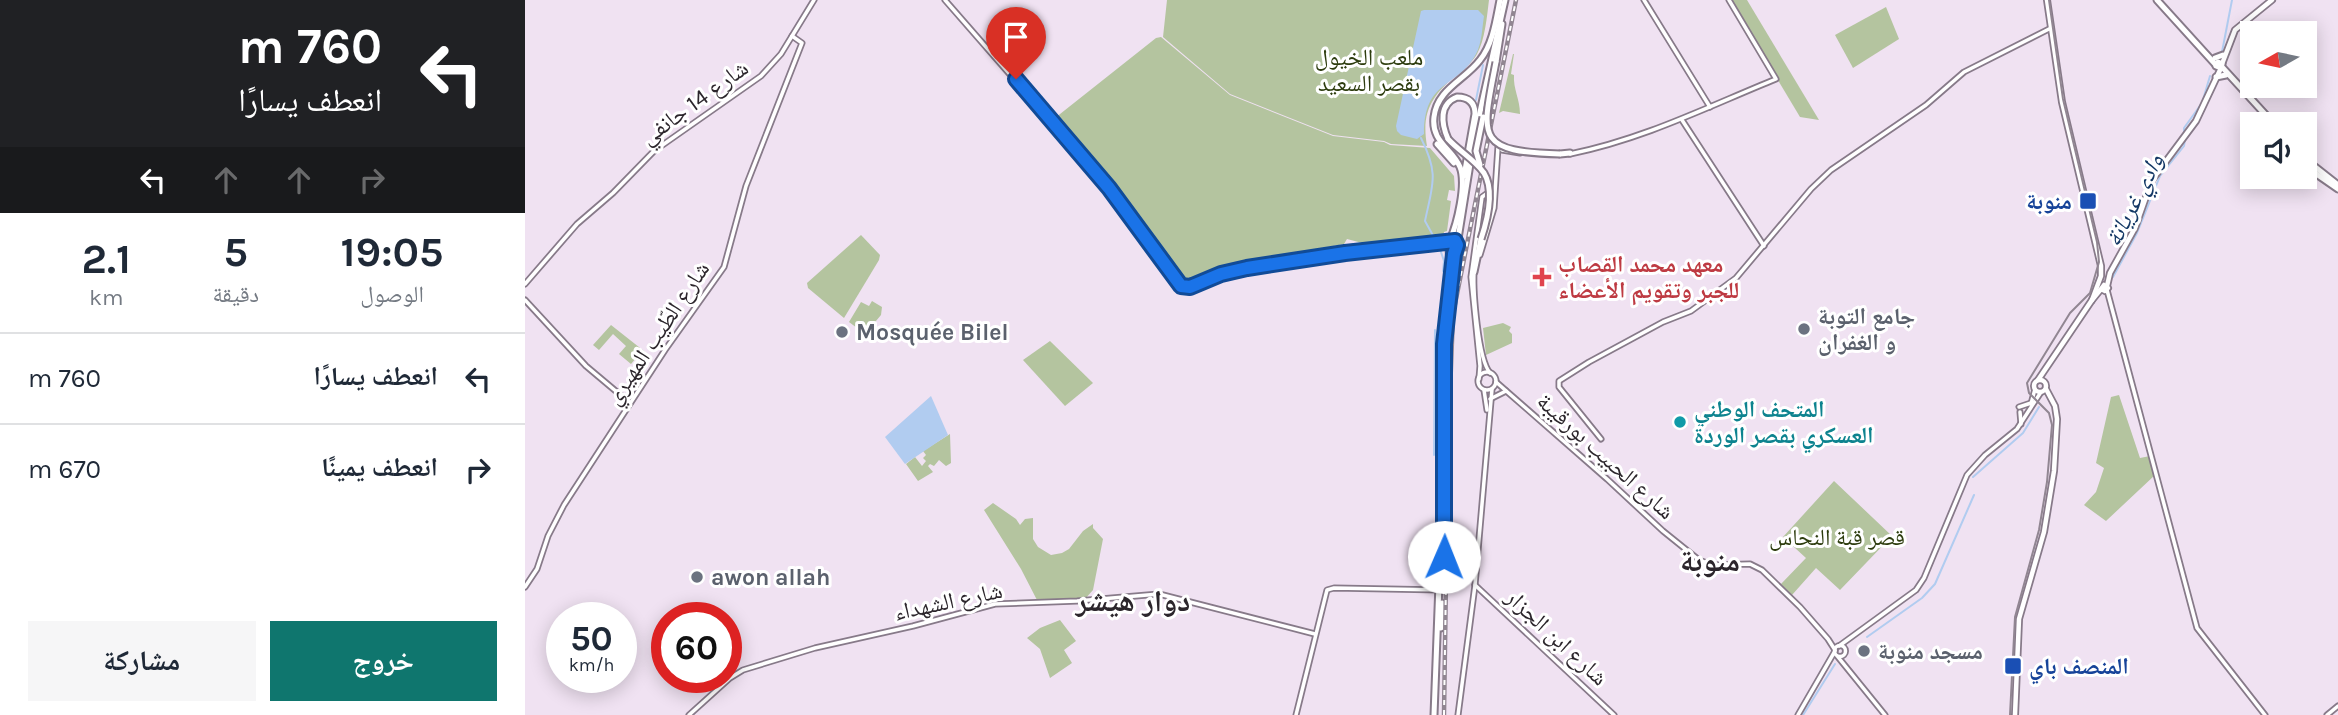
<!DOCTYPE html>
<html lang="ar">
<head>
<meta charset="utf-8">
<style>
	body { margin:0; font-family:Karla,"Noto Naskh Arabic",sans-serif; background:#f6f6f7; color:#1f2937; direction:rtl; height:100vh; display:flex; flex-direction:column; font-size:26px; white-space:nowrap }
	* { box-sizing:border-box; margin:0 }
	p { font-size:23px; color:#747a83 }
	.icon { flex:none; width:38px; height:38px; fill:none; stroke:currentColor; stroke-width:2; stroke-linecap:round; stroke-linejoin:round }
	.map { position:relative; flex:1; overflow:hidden; direction:ltr }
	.panel { display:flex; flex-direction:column; background:#fff; width:525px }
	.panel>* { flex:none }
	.hud { background:#202124; color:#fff; overflow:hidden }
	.needle { width:46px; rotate:261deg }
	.controls { position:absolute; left:1715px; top:21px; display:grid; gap:14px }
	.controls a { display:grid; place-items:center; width:77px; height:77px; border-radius:0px; background:#fff; box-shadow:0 4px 18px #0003; font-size:35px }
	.speed { position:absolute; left:21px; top:602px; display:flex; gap:14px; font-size:35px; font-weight:700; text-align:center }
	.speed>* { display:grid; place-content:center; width:91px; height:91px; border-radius:50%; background:#fff; box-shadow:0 4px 18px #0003; line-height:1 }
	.speed small { font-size:18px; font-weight:400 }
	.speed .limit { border:10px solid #d22; background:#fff; color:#111 }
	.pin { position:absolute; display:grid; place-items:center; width:60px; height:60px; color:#fff; margin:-72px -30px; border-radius:50% 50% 50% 0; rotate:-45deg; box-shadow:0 0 7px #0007 }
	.pin .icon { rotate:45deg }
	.me { position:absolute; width:77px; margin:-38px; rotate:1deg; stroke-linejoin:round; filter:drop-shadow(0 0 5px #0008) }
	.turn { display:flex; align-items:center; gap:24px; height:147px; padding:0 28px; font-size:32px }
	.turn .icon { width:91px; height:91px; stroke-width:2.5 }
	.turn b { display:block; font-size:49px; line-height:60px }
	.lanes { display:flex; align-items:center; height:66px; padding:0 28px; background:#0003; justify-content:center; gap:35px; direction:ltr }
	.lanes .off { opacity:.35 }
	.eta { display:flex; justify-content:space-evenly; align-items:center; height:119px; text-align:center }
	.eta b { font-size:42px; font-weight:700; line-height:49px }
	.cta { display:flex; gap:14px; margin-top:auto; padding:14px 28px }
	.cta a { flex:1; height:80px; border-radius:0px; background:#0f766e; color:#fff; font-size:28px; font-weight:700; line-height:80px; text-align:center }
	.cta a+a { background:#f6f6f7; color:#1f2937 }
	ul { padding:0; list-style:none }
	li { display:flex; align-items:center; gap:21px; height:91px; padding:0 28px; border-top:2px solid #e0e1e3 }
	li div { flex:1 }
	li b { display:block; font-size:26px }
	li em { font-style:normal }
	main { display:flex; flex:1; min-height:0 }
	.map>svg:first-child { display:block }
</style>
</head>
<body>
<main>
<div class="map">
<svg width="1813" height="715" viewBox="0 0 1813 715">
	<rect width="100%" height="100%" fill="#f0e2f2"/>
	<g fill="#b4c49f">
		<path d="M642,0H964C962,16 960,40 952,54C947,63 939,68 932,74C907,96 896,111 902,146L866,144L859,141L808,135L705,94L638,37Z"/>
		<path d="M1205,0H1222L1294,120L1275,117Z"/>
		<path d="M1361,7L1374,39L1328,68L1310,35Z"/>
		<path d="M636,37L705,95L808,136L859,142L865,145L905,148L929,176L930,191L924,190L922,200L926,201L922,231L919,232L918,237L841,244L822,239L819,244L695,267L669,282L656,283L585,183L530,118L631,38Z"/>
		<path d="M988,54H989L986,74L989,75C988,89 995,99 995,114L978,111L974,113Z"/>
		<path d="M336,235L355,255L354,260L319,318L283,288L282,283Z"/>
		<path d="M347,301L357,307L356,315L340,334L324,322L336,302L344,306Z"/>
		<path d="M978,323L986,327L984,331L987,334V343L961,355L958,328Z"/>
		<path d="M86,325L124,355L118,363L111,358L106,364L94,354L101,346L88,334L74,350L68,345Z"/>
		<path d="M525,341L568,383L540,406L498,360Z"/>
		<path d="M1594,395L1615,458L1625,456L1630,475L1581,521L1559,505L1571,492L1579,468L1571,463L1586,397Z"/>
		<path d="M425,434L426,463L421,466L414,460L409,466L405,464L403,466L408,472L393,481L381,464L390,457L397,466L401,461L398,458L401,455L398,451Z"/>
		<path d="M1309,481L1367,536L1315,590L1291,568L1267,595L1256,584L1281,558L1258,537Z"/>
		<path d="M468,503L491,519L495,525L500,519L508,518V539L513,547L526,555L537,553L544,549L558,531L568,524V528L578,539L568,590L560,599L513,602L496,569L459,510Z"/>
		<path d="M535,620L551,641L539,650L547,663L525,678L515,649L502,638L515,628Z"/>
	</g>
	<g fill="#b1ccf0">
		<path d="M899,10H953L959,16C957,28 957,43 951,54C932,89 899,79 899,134L892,139L876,135L872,131L871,126L896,11Z"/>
		<path d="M406,396L423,435L380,464L360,437Z"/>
	</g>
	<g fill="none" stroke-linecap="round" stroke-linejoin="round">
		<g stroke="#b1ccf0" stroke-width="2">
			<path d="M1697,52L1707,0"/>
			<path d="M951,100L958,65"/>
			<path d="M1659,133V128L1677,103L1685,76"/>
			<path d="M896,138C914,174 908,183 900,221L910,239"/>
			<path d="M914,246L919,261L918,271"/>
			<path d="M1588,277L1612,233L1635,176L1659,146L1660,139"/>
			<path d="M909,455L910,330"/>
			<path d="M1448,477L1498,433L1514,407"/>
			<path d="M1342,637L1397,598L1410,584L1449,495"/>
			<path d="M1278,715L1310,664"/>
		</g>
		<defs>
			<g id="tertiary">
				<path d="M420,0L584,188L656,286C673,290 690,275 706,271C777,256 852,247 924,241"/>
				<path d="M1119,0L1185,107"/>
				<path d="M1157,120L1239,246"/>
				<path d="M977,150L995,153"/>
				<path d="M1045,154C1119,139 1182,107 1251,79L1204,0"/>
				<path d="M914,242L922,245"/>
				<path d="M955,255L969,208L973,147"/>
				<path d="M949,272C948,291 953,359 965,373"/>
				<path d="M0,284L52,224L88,193L129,151L236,76L256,54L289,0"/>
				<path d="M1582,290L1672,628L1740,715"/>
				<path d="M0,300L61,366L105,403"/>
				<circle cx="962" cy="381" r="9"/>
				<path d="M954,379L955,366L946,277L957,197L964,192"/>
				<path d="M971,382L1082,479L1138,531L1174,560L1187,565L1225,564L1237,570L1275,607L1303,639L1310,650"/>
				<path d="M959,390L962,410"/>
				<path d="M965,399L981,391"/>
				<path d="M1506,404L1510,389"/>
				<path d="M1494,407L1506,403"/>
				<path d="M1495,412L1496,424"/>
				<path d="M1076,439L1034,387V381L1064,362L1138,322L1166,311L1211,278L1286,189L1306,170L1401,105L1439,72L1526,28"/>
				<path d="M950,585L1089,715"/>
				<path d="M0,587L12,569L23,536L39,505L140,350L199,267L221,186L277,43L267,36"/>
				<circle cx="1315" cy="651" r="5.5"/>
				<path d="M1314,646L1391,590L1399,578L1442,475L1460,455L1492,429L1516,392"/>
				<path d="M1313,657L1360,715"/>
				<path d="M164,715L205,678L218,670L290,648L388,626L470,604L552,601L634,594L790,634"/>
				<path d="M771,715L802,590L809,588L917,590"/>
				<path d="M933,715L950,585L967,389"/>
				<path d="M1273,715L1310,651"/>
				<path d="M1802,715L1813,706"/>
			</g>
			<g id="secondary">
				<path d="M1522,0L1537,102L1576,266V276L1567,300"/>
				<path d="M1697,64L1710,30L1747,0"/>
				<path d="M1582,286L1585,273L1610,228L1627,180L1671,121L1696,68"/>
				<circle cx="1515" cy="386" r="6"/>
				<path d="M1513,380L1567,300L1576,289L1580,291L1583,288L1579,285L1576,289"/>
				<path d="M1490,715L1494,619L1519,532L1529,471L1532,419L1530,406L1521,389"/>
			</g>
			<g id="primary">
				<path d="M971,62L977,24"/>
				<path d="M923,139C916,123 914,104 932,97C944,97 950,103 950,114L939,176"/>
				<path d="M912,144L929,163"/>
				<path d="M1035,154L1045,153"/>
				<path d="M925,240C932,224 942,184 935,167C927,148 906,142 909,117C912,89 940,80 955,60C968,44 971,20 975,0"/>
				<path d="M932,245L949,139L980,0"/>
				<path d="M949,272L956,239"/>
				<path d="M921,317L930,249"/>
				<path d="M918,354L919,499"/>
				<path d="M916,628L917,603"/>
				<path d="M909,715L916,531L915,359L925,262L924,249"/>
			</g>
			<g id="trunk">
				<path d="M1632,0L1691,65"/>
				<path d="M1690,58L1698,55"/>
				<path d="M1693,62L1697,64L1696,68L1691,66Z"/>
				<path d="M1697,67L1749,124"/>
				<path d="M1691,77L1701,75"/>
				<path d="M1780,159L1813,185"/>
				<path d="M1787,171L1813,189"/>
			</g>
		</defs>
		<use href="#tertiary" stroke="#877a89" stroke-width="7"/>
		<use href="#secondary" stroke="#877a89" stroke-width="8"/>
		<use href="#primary" stroke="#877a89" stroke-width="9"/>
		<use href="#trunk" stroke="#877a89" stroke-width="9"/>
		<use href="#tertiary" stroke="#fff" stroke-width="3.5"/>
		<use href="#secondary" stroke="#fff" stroke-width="4.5"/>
		<use href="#primary" stroke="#fff" stroke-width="5"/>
		<use href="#trunk" stroke="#fff" stroke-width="5"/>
		<path stroke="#918692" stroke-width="2" d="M1485,715L1490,617L1514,530L1522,482L1527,425L1524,413L1504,393L1502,383L1545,313L1565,293L1574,262L1572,242L1538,99L1524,0"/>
		<defs>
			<path id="rail" d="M919,715L923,445L928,314L991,0"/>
		</defs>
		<use href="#rail" stroke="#918692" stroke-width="4.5"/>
		<use href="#rail" stroke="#fff" stroke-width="2" stroke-dasharray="5" stroke-linecap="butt"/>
		<defs>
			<g id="primary-bridge">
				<path d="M971,62C957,136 948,152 1035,154"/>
				<path d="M923,139C934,151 950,160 959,173C970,191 962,221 956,239"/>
				<path d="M955,165L951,151L958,117"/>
			</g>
		</defs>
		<use href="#primary-bridge" stroke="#877a89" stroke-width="9" stroke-linecap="butt"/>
		<use href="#primary-bridge" stroke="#fff" stroke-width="5"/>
	</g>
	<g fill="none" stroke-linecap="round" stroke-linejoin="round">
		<defs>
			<path id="route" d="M491,79L584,188L656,286L665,287L696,274L722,268L820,253L930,241L932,245L929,254L919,344V557"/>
		</defs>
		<use href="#route" stroke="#114b97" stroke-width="18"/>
		<use href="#route" stroke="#1a73e8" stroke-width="12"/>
	</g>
	<g fill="#1a4fb4" stroke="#fff" stroke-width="2.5">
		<rect x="1554" y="192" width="18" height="18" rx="3.5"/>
		<rect x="1479" y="657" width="18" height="18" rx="3.5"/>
	</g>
	<path fill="#e0444e" stroke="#fff" stroke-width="2.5" d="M1013.5 266.5h7v7h7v7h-7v7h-7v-7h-7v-7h7z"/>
	<g fill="#6b7280" stroke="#fff" stroke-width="2.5">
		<circle cx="1279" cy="329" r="7"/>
		<circle cx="317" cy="332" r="7"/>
		<circle cx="172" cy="577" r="7"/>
		<circle cx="1339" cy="651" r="7"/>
	</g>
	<circle fill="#0f9aa8" stroke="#fff" stroke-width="2.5" cx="1155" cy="422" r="7"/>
	<g text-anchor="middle" stroke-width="6" stroke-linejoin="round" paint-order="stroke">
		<g font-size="23" fill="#2d3c0e" stroke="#fff">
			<text x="844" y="65">ملعب الخيول<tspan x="844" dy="26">بقصر السعيد</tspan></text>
			<text x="1312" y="545">قصر قبة النحاس</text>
		</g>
		<g font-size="23" fill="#2c262c" stroke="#fff">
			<text transform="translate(169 102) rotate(-36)" y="8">شارع 14 جانفي</text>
			<text transform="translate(132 333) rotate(-56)" y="8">شارع الطّيب المهيري</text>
			<text transform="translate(1081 456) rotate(42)" y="8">شارع الحبيب بورقيبة</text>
			<text transform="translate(423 601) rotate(-12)" y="8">شارع الشهداء</text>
			<text transform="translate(1032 637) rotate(43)" y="8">شارع ابن الجزار</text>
		</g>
		<g font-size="23" font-weight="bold" fill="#164399" stroke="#fff" text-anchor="end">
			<text x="1547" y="209">منوبة</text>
			<text x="1504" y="674" text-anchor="start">المنصف باي</text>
		</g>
		<g font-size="23" font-weight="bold" fill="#be3a42" stroke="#fff" text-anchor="start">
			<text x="1033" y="272">معهد محمد القصاب<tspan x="1033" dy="26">للجبر وتقويم الأعضاء</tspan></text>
		</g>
		<g font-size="23" font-weight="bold" fill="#5b616d" stroke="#fff" text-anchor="start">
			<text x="1293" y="324">جامع التوبة<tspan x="1293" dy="26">و الغفران</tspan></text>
			<text x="331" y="340">Mosquée Bilel</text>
			<text x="186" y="585">awon allah</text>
			<text x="1353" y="659">مسجد منوبة</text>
		</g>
		<g font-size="23" font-weight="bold" fill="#0d838f" stroke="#fff" text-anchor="start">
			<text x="1169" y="417">المتحف الوطني<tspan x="1169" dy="26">العسكري بقصر الوردة</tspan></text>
		</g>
		<g font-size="24" font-style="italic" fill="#143865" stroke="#fff">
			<text transform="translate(1609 200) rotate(-63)" y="8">وادي غريانة</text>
		</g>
		<g font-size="30" font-weight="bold" fill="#2c262c" stroke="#fff">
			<text x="1185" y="571">منوبة</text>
			<text x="608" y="611">دوار هيشر</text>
		</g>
	</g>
</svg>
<div class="controls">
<a><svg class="needle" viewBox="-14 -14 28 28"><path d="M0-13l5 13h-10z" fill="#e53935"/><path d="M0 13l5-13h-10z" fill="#747a83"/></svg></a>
<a><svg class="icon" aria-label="sound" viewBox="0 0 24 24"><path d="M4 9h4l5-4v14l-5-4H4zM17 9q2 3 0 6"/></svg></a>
</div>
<div class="speed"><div>50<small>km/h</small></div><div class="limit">60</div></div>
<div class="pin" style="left:491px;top:79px;background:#d93025"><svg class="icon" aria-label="arrive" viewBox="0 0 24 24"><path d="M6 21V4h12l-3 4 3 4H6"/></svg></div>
<svg class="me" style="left:919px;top:557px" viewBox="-20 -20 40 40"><circle r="19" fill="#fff"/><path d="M0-13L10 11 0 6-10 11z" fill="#1a73e8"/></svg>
</div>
<section class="panel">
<div class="hud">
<div class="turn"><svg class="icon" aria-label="left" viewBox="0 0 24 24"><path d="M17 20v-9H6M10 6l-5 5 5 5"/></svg><div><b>760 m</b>انعطف يسارًا</div></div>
<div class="lanes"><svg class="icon" aria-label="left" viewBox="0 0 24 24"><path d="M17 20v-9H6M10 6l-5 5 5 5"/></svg><svg class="icon off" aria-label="ahead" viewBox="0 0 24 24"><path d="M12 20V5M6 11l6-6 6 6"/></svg><svg class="icon off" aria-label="ahead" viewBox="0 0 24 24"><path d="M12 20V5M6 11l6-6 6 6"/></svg><svg class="icon off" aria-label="right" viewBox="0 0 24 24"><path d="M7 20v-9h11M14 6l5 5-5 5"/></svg></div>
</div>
<div class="eta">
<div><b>19:05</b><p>الوصول</p></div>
<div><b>5</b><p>دقيقة</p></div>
<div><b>2.1</b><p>km</p></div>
</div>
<ul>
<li><svg class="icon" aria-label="left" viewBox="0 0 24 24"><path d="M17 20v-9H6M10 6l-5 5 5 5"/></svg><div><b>انعطف يسارًا</b></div><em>760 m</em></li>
<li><svg class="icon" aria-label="right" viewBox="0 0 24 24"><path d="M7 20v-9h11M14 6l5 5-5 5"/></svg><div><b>انعطف يمينًا</b></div><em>670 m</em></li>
</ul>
<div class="cta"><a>خروج</a><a>مشاركة</a></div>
</section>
</main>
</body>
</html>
